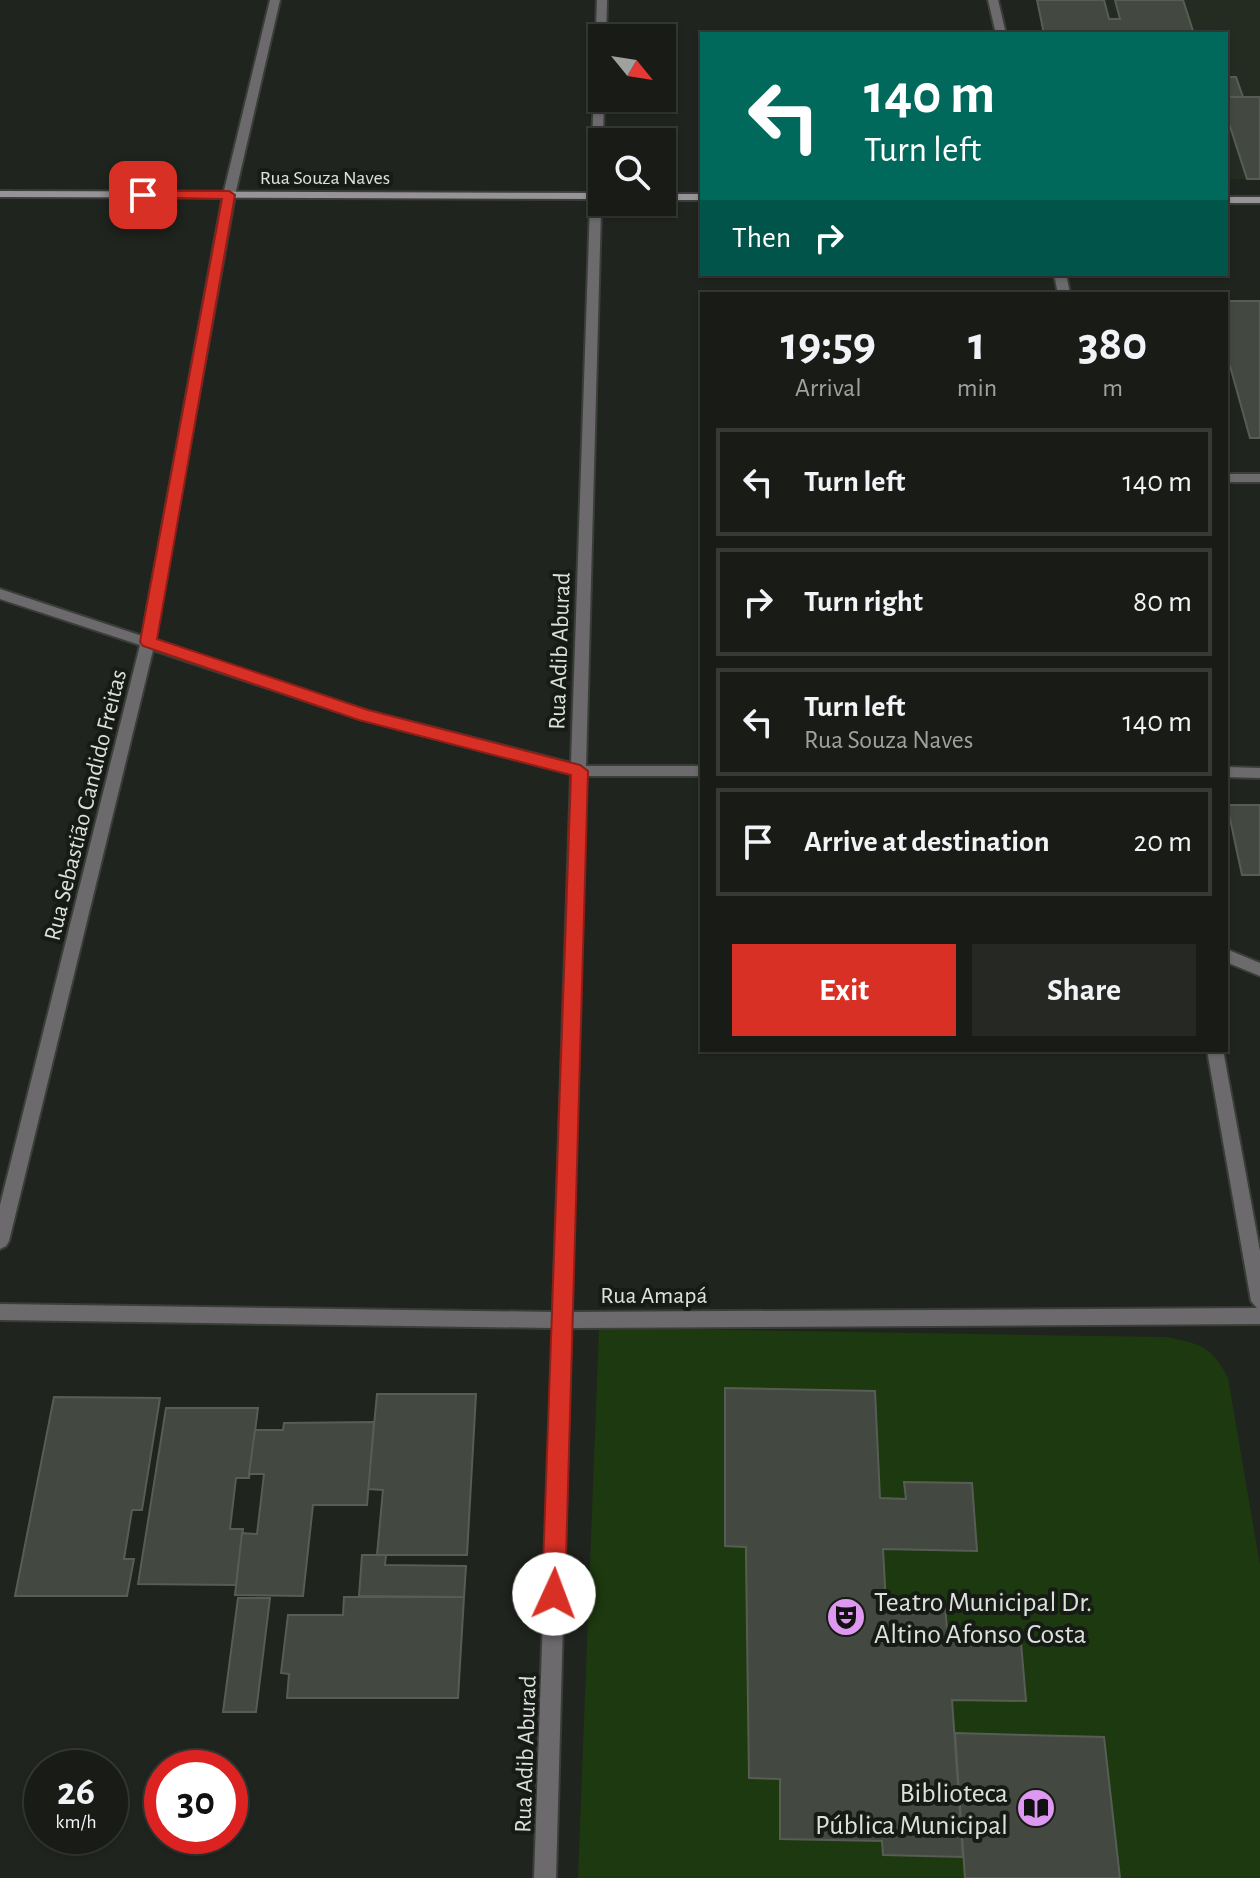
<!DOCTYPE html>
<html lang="en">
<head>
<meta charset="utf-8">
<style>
	body { margin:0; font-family:"Alegreya Sans",sans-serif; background:#252823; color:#f1f3f6; height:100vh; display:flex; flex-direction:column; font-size:30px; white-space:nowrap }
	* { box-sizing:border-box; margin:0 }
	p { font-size:26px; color:#9fa1a1 }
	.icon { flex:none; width:44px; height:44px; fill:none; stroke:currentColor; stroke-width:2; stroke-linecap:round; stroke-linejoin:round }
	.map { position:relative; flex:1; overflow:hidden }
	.details { position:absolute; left:700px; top:292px; width:528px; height:760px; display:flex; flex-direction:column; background:#181b16; border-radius:0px; box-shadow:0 2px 6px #0004,0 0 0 2px #363935 }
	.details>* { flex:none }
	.banner { position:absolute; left:700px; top:32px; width:528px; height:244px; border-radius:0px; box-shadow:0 2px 6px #0004,0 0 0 2px #363935; background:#00695c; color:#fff; overflow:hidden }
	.needle { width:52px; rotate:120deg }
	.buttons { position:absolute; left:588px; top:24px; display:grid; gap:16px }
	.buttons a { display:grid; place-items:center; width:88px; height:88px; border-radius:0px; background:#181b16; box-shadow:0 2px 6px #0004,0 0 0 2px #363935; font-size:40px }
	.speed { position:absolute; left:24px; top:1750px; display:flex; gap:16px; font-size:40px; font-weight:700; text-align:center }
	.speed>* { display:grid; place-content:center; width:104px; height:104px; border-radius:50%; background:#181b16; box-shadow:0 2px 6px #0004,0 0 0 2px #363935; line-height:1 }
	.speed small { font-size:20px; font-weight:400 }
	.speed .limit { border:12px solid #d22; background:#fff; color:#111 }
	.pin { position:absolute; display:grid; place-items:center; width:68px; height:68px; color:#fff; margin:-34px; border-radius:16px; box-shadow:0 4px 12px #0006 }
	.me { position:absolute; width:88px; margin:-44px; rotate:2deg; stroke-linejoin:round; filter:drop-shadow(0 0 6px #0008) }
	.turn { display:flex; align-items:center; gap:28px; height:168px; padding:0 32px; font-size:36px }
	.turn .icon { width:104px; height:104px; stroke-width:2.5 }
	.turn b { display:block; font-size:56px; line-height:68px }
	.then { display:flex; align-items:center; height:76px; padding:0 32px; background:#0003; gap:16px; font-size:30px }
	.eta { display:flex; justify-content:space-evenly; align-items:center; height:136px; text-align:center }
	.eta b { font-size:48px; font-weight:600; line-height:56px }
	.primary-button { display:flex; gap:16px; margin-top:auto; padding:16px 32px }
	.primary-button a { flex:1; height:92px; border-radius:0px; background:#d93025; color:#fff; font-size:32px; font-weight:600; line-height:92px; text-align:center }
	.primary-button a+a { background:#252823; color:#f1f3f6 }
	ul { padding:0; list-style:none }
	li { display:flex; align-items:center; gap:24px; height:108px; margin:0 16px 12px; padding:0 16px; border:4px solid #363935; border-radius:0px }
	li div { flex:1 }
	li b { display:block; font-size:30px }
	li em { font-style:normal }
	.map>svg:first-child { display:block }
</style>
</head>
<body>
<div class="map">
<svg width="1260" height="1878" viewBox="0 0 1260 1878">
	<rect width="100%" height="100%" fill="#20241e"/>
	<path fill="#242c21" d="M1038,0H1260V179H1226V34H1046Z"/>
	<path fill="#1d390f" d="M599,1328L1165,1337C1200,1343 1211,1346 1228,1378L1260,1565V1878H578Z"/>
	<g fill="#434841" stroke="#575d55" stroke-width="2">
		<path d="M1037,0H1104L1109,19H1120L1115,0H1183L1194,34H1044Z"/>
		<path d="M1226,77H1236L1243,97H1226Z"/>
		<path d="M1226,97H1260V179H1247L1226,114Z"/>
		<path d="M1226,301H1260V438H1250L1230,366H1226Z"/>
		<path d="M1227,805H1260V875H1242Z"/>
		<path d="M725,1388L875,1391L880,1498L906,1499L904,1482L972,1483L977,1551L883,1549L886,1604L945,1605L947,1629L1020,1631L1026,1701L952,1700L963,1857L883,1855L882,1841L780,1839V1779L749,1778L746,1556V1547L725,1546Z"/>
		<path d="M377,1394H476L467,1555H377L383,1490L368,1489Z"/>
		<path d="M54,1397L160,1398L142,1510H132L124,1559H134L127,1596H15Z"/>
		<path d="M166,1408H258L249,1478H236L230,1529H243L236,1585L138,1584Z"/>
		<path d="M374,1422L367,1505H313L303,1596L235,1595L242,1533L257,1534L264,1474H249L255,1430H283L284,1423Z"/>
		<path d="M362,1555H386L385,1565L466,1566L464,1597L359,1596Z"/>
		<path d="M344,1597H464L458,1698H287L289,1674L281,1673L288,1615H343Z"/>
		<path d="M238,1598H270L256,1712H223Z"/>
		<path d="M955,1733L1104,1737L1120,1878H965Z"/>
	</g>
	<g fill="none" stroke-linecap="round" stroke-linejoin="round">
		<defs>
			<g id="minor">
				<path d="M270,0H280L235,195L155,640L368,711L571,763L597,0H607L606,38H602V98H604L586,766H702V776H586L571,1312L1257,1308L1251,1301L1207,1050H1223L1260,1251V1324L571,1328L556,1878H534L553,1328L0,1320V1304L553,1312L571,774L360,719L153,650L9,1241L6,1246L0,1249V1205L140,645L0,599V589L142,636L223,195Z"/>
				<path d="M988,0H998L1006,34H996Z"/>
				<path d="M1054,274H1066L1070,294H1058Z"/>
				<rect x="1226" y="474" width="34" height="8"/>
				<path d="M1226,767L1260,768V778L1226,777Z"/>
				<path d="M1226,949L1260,963V976L1226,962Z"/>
			</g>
			<g id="secondary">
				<path d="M0,191L602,193V199L0,197Z"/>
				<rect x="662" y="194" width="40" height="6"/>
				<rect x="1226" y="197" width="34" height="6"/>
			</g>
		</defs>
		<use href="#minor" stroke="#3a3e39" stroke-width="4"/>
		<use href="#secondary" stroke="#3a3e39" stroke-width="4"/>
		<use href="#minor" fill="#6d6a6e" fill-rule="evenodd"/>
		<use href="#secondary" fill="#989399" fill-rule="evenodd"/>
	</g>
	<path fill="#d93025" stroke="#8d1f18" stroke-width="2" d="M143,191H229L235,195L157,639L368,710L580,765L588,771L565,1594L562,1602L554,1605L546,1602L542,1594L571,775L359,720L143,646L140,642L222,199L138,197V192Z"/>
	<defs>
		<symbol id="theatre-disc" viewBox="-11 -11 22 22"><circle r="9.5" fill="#de98f2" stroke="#161b15"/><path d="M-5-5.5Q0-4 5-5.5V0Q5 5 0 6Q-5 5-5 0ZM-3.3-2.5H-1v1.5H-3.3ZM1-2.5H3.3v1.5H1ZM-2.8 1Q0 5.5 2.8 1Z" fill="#111"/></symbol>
		<symbol id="library-disc" viewBox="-11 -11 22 22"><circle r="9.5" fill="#de98f2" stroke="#161b15"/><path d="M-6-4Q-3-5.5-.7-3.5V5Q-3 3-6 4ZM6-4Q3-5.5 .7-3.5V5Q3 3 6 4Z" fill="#111"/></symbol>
	</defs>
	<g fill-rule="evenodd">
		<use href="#theatre-disc" x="824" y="1595" width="44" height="44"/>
		<use href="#library-disc" x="1014" y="1786" width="44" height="44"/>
	</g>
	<g text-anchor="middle" stroke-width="8" stroke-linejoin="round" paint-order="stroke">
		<g font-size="20" fill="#dde1dc" stroke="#161b15">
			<text x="325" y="184">Rua Souza Naves</text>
		</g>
		<g font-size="24" fill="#dde1dc" stroke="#161b15">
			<text transform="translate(559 651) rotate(-88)" y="8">Rua Adib Aburad</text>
			<text transform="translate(85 805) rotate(-76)" y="8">Rua Sebastião Candido Freitas</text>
			<text x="654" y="1303">Rua Amapá</text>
			<text transform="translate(525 1754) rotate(-88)" y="8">Rua Adib Aburad</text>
		</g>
		<g font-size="28" fill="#dde1dc" stroke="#161b15" text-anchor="start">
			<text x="874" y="1611">Teatro Municipal Dr.<tspan x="874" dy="32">Altino Afonso Costa</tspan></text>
			<text x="1008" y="1802" text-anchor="end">Biblioteca<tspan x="1008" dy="32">Pública Municipal</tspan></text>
		</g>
	</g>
</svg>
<div class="buttons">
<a><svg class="needle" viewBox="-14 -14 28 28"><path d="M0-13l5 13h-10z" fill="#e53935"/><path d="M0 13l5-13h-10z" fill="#9fa1a1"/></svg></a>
<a><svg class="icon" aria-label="search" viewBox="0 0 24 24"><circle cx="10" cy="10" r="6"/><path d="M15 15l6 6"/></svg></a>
</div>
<div class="speed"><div>26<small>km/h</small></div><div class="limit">30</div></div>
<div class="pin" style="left:143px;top:195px;background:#d93025"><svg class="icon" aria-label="arrive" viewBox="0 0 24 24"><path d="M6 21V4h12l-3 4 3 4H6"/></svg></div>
<svg class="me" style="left:554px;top:1594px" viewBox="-20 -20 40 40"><circle r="19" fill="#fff"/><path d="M0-13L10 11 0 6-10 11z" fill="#d93025"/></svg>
<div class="banner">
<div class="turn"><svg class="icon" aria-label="left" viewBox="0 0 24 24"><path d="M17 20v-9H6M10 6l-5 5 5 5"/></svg><div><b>140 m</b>Turn left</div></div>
<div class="then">Then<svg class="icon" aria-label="right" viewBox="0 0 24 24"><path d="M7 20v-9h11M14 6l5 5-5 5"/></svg></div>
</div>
<section class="details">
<div class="eta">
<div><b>19:59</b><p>Arrival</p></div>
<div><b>1</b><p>min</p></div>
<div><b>380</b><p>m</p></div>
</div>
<ul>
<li><svg class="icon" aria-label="left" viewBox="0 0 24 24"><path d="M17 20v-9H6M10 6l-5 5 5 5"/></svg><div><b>Turn left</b></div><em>140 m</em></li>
<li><svg class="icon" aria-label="right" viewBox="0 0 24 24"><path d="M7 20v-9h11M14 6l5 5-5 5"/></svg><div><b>Turn right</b></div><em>80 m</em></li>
<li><svg class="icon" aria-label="left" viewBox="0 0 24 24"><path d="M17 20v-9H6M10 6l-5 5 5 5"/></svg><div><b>Turn left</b><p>Rua Souza Naves</p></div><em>140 m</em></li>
<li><svg class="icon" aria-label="arrive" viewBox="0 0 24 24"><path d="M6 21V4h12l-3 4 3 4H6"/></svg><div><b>Arrive at destination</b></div><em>20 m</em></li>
</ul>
<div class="primary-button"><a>Exit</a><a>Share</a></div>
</section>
</div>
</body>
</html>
